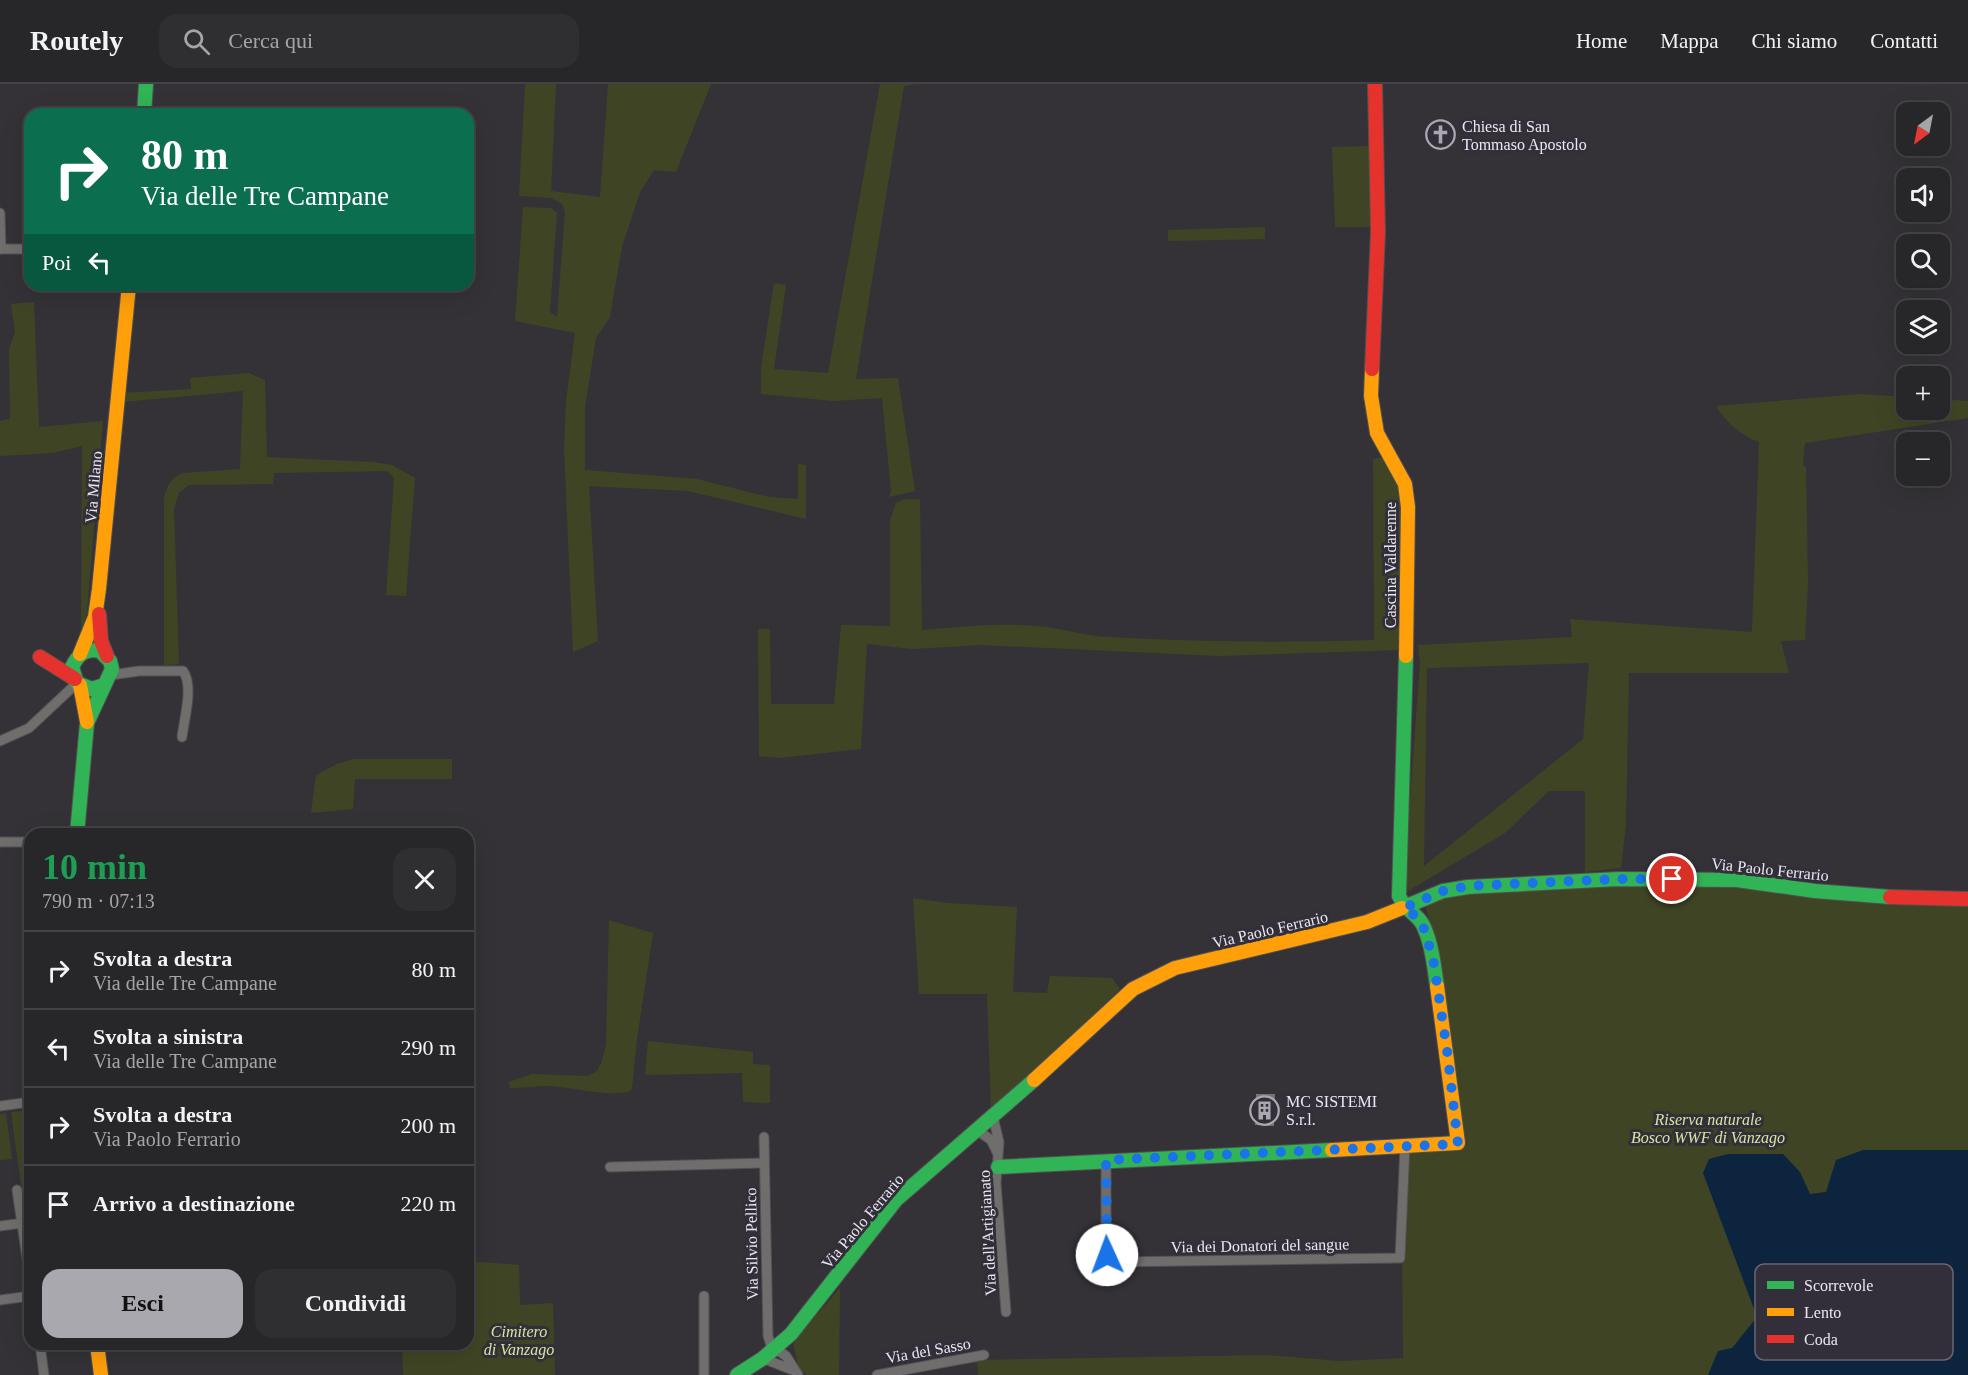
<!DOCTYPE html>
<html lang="it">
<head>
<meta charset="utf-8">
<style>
	body { margin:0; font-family:Georgia,serif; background:#2f2e31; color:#f1f3f6; height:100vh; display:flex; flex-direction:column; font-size:22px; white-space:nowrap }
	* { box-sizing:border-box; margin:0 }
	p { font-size:20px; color:#a4a5a8 }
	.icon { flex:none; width:33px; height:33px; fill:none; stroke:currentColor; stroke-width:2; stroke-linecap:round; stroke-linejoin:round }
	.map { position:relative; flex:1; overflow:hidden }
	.details { position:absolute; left:24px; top:744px; width:450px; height:522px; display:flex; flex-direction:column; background:#272629; border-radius:18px; box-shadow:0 6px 24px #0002,0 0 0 2px #434346 }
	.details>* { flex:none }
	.hud { position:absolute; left:24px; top:24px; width:450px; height:183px; border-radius:18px; box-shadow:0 6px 24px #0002,0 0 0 2px #434346; background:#0b6e4f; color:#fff; overflow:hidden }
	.needle { width:39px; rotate:212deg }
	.tools { position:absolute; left:1896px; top:18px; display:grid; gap:12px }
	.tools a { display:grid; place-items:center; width:54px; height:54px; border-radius:12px; background:#272629; box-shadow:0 6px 24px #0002,0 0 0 2px #434346; font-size:30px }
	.pin { position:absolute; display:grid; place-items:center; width:51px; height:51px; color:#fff; margin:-26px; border:3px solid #fff; border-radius:50%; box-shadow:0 2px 6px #0007 }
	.me { position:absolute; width:66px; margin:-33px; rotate:358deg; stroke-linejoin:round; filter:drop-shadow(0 0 4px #0008) }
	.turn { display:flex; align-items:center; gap:21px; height:126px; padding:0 18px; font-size:27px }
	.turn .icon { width:78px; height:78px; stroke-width:2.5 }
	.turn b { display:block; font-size:42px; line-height:51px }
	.then { display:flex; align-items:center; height:57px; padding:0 18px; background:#0003; gap:12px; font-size:22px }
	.round { display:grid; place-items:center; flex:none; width:63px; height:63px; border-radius:18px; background:#2f2e31 }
	.head { display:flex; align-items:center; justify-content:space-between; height:102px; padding:0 18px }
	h1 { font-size:36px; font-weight:700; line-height:45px; color:#1e9e55 }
	.primary-button { display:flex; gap:12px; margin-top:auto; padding:12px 18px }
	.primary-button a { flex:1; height:69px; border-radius:18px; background:#aaa8af; color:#111; font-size:24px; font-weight:700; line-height:69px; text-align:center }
	.primary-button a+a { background:#2f2e31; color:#f1f3f6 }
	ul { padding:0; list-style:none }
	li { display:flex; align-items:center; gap:18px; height:78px; padding:0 18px; border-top:2px solid #434346 }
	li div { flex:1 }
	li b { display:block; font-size:22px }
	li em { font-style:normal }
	header { display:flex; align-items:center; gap:36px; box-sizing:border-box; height:84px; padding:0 30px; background:#272629; border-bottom:2px solid #434346 }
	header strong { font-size:28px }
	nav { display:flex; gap:33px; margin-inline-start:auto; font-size:21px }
	.search { width:420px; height:54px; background:#2f2e31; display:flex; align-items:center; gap:15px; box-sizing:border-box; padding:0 21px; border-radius:18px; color:#a4a5a8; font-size:22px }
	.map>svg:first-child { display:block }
</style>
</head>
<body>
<header>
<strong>Routely</strong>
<div class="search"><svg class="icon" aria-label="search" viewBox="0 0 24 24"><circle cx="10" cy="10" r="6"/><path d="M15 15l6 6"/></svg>Cerca qui</div>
<nav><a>Home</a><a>Mappa</a><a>Chi siamo</a><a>Contatti</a></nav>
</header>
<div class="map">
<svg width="1968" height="1291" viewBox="0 0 1968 1291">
	<rect width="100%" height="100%" fill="#343237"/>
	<g fill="#3f4524" fill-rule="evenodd">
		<path d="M525,0H556L551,107L600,113L608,0H711L676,88L654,86L640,108L622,163L610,233L596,254L585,323V386L697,395L769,413L798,415V380L806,381V435L688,407L589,402L598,557L573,568L564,365L566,317L575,249L515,237L523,123L551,124L557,129L550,228L557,233L565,128L562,120L551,114L519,112Z"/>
		<path d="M880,0H916L904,2L856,295L898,294L915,407L889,413L891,407L882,314L833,317L761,310V284L774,199L786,201L774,285L828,289Z"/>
		<path d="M1371,62L1373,143H1335L1332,63Z"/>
		<path d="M1265,143V155L1168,157V146Z"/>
		<path d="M34,218L39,343L103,337L87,528L83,545H81L82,362L53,369L0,372V337L10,335L9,265L15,248L11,220Z"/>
		<path d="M249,289L265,296L267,373L373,378L392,381L415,394L406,512L386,511L394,394L387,387L274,389L273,400L189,401L179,409L174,425L179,580L164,581V413C168,401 170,394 183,389L240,385L243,307L122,318L123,309L191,305L190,294Z"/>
		<path d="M1861,310L1906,313V326H1940V315L1968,317V334L1805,359L1803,381L1806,383L1808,499L1805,556L1781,557L1789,589H1629L1626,741L1621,784L1585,788V707H1549L1505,749L1403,810L1420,579L1418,561L1572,553L1570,535L1752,548L1759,358C1741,351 1726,339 1716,322ZM1589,579L1583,655L1424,782L1427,584Z"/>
		<path d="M1387,373L1400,402V566L1219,572L981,561L912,565L867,560L861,665L780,674L759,672L758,545H770L771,620H834L841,541L890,542V436L896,419L904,415H920L922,546C963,542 1005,538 1046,543C1067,546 1087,552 1109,553C1198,558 1286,559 1374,556L1373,375Z"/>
		<path d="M354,675H452V695H355L353,725L311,729L316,691L337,680Z"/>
		<path d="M1621,795L1968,815V1291H978L977,1276L1267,1271L1340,1277L1403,1274L1402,1158L1406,1063L1461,1062L1451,948L1438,869L1423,813Z"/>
		<path d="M913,814L947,819L1017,823L1013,908L1047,909L1050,892L1112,894L1120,905L1059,967L991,1026L987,910H919Z"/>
		<path d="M609,836L653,849L637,955L632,1005C620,1016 568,1002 548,1002C536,1002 523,1004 510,1004L509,998L532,990L588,992L597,987L602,977L606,960Z"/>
		<path d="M648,957L753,968V980L770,981V1019L743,1018L742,989L645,991Z"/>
		<path d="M30,1026V1100L21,1101L11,1028Z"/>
		<path d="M6,1029L12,1075L0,1076V1030Z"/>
		<path d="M482,1178L519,1181L520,1221L553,1219L555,1291H403L402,1260H468V1179Z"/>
		<path d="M840,1204L839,1291H807L799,1286L793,1258Z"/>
	</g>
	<path fill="#0d243f" d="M1863,1066H1968V1291H1708L1718,1267L1732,1264L1757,1233L1703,1089L1709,1075L1728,1070H1783L1800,1088L1810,1110L1826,1108L1836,1076Z"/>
	<g fill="#7d7271">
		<path d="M1434,38L1448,39L1447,62L1435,63Z"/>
		<path d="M1256,1010H1275L1274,1042L1255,1041Z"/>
	</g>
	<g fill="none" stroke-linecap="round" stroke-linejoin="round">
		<defs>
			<g id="street">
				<path d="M0,129L1,165"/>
				<path d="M0,165H30"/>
				<path d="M111,591L139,587H183C194,601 184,636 182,653"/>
				<path d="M0,657L29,644L77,599"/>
				<path d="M0,758H30"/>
				<path d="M0,1022L30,1018"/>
				<path d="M993,1033L999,1058L996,1099L1006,1228"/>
				<path d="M977,1046L991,1056L997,1068"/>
				<path d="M764,1053L768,1252L771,1261L775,1264"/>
				<path d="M1106,1076V1166L1109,1175L1113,1178L1400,1174L1405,1062"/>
				<path d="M610,1083L764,1079"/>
				<path d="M17,1106L30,1195"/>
				<path d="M0,1142L30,1138"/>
				<path d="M704,1212V1291"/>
				<path d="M0,1216L30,1212"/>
				<path d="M40,1260L44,1291"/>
				<path d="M767,1276L795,1287"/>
				<path d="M771,1277L770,1269L779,1267L786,1272L798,1291"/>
				<path d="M877,1291L984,1271"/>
			</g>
			<g id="fast">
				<path d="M144,30L146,0"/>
				<path d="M1406,572L1399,812C1406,828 1416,828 1423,841C1432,860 1434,882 1437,902"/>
				<path d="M77,750L87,639L112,585L110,577L100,567C86,564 78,570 72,583L77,599L92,605L104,601"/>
				<path d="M1402,824L1443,807L1468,803L1618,795L1737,796L1815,807L1890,813"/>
				<path d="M998,1083L1332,1066"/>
				<path d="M737,1291L762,1275L791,1250L896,1116L1034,996"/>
			</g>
			<g id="slow">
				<path d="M1372,285L1371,312L1377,349L1405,400L1408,423L1406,572"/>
				<path d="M80,570L95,533L99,505L129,201"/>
				<path d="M80,601L87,638"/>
				<path d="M1034,996L1133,905L1175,884L1367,838L1402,824"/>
				<path d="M1332,1066L1458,1059L1437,902"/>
				<path d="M97,1260L101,1291"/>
			</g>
			<g id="jam">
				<path d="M1372,285L1378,148L1375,0"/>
				<path d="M99,530L101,557L107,572"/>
				<path d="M40,573L75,595"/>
				<path d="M1890,813L1968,815"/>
			</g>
		</defs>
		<use href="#street" stroke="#515054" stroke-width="11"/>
		<use href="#fast" stroke="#515054" stroke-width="16"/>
		<use href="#slow" stroke="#515054" stroke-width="16"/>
		<use href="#jam" stroke="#515054" stroke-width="16"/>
		<use href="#street" stroke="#706d6d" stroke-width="9"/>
		<use href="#fast" stroke="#30b455" stroke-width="14"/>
		<use href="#slow" stroke="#ff9f0a" stroke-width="14"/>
		<use href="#jam" stroke="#e5322d" stroke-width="14"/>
	</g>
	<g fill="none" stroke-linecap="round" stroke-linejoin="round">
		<path stroke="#1a73e8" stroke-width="10" stroke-dasharray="0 18" d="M1107,1171L1106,1076L1458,1060L1447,966L1433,874L1423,842L1417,833L1404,824L1443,807L1468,802L1618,795H1672"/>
	</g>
	<defs>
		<symbol id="church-ring" viewBox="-11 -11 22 22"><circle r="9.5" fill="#332f3a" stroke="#aaa8af" stroke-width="1.5"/><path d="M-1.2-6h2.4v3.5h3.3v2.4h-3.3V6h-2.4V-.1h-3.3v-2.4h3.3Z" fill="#aaa8af"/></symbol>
		<symbol id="building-ring" viewBox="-11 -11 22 22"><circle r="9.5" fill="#332f3a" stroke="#aaa8af" stroke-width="1.5"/><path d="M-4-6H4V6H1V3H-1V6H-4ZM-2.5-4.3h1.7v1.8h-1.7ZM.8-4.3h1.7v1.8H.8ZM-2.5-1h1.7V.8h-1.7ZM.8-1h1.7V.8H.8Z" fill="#aaa8af"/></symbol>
	</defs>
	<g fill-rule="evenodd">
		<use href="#church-ring" x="1424" y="34" width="33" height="33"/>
		<use href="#building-ring" x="1248" y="1010" width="33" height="33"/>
	</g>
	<g text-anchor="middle" stroke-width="6" stroke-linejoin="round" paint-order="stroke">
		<g font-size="16" fill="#eae8ef" stroke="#332f3a" text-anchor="start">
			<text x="1462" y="48">Chiesa di San<tspan x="1462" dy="18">Tommaso Apostolo</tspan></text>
			<text x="1286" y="1023">MC SISTEMI<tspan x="1286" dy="18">S.r.l.</tspan></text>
		</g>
		<g font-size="16" fill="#eae8ef" stroke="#332f3a">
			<text transform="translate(93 403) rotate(-85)" y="6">Via Milano</text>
			<text transform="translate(1390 481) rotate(-90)" y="6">Cascina Valdarenne</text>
			<text transform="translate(1770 785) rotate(6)" y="6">Via Paolo Ferrario</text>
			<text transform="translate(1270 845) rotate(-13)" y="6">Via Paolo Ferrario</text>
			<text transform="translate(862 1137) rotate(-50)" y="6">Via Paolo Ferrario</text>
			<text transform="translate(987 1149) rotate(-93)" y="6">Via dell'Artigianato</text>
			<text transform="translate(751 1160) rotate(-91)" y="6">Via Silvio Pellico</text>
			<text transform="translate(1260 1161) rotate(-1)" y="6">Via dei Donatori del sangue</text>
			<text transform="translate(928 1266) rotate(-10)" y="6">Via del Sasso</text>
		</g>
		<g font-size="16" font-style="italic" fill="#d7e69e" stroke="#332f3a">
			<text x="1708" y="1041">Riserva naturale<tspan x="1708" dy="18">Bosco WWF di Vanzago</tspan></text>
			<text x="519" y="1253">Cimitero<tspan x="519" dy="18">di Vanzago</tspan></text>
		</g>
	</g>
	<rect x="1755" y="1180" width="198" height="96" rx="9" fill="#332f3a" stroke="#6a6670" stroke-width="1.5"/>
	<rect x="1767" y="1197" width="27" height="8" fill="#30b455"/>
	<rect x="1767" y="1224" width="27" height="8" fill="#ff9f0a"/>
	<rect x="1767" y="1251" width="27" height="8" fill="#e5322d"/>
	<g font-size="16" fill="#eae8ef">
		<text x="1804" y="1207">Scorrevole</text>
		<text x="1804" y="1234">Lento</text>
		<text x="1804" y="1261">Coda</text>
	</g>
</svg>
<div class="tools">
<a><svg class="needle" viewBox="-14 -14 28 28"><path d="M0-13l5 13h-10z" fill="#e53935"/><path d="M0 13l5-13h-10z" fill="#a4a5a8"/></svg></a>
<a><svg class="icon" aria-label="sound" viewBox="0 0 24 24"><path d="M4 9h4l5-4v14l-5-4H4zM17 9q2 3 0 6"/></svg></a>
<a><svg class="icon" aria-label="search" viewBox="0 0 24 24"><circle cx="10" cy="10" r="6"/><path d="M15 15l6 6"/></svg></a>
<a><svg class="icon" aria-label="layers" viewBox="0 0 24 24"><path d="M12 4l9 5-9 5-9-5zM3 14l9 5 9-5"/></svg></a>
<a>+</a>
<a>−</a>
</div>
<div class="pin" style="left:1672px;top:795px;background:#d93025"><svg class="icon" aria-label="arrive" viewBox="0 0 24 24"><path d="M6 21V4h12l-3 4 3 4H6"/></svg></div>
<svg class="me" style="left:1107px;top:1171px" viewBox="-20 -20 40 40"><circle r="19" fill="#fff"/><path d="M0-13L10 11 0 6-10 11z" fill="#1a73e8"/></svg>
<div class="hud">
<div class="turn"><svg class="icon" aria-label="right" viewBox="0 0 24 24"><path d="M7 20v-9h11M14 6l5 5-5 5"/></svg><div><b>80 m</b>Via delle Tre Campane</div></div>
<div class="then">Poi<svg class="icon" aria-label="left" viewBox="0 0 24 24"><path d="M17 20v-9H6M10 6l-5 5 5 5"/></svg></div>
</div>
<section class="details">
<div class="head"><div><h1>10 min</h1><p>790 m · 07:13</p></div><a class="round"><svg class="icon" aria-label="close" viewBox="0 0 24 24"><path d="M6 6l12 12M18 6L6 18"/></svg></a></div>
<ul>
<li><svg class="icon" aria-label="right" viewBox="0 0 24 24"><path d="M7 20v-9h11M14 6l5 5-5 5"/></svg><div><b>Svolta a destra</b><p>Via delle Tre Campane</p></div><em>80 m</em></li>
<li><svg class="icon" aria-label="left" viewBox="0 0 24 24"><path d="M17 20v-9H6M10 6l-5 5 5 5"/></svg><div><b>Svolta a sinistra</b><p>Via delle Tre Campane</p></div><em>290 m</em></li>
<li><svg class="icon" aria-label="right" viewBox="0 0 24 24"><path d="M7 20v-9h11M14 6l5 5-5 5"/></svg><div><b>Svolta a destra</b><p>Via Paolo Ferrario</p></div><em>200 m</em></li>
<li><svg class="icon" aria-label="arrive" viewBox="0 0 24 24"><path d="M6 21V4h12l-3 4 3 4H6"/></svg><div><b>Arrivo a destinazione</b></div><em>220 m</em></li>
</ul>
<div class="primary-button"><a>Esci</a><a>Condividi</a></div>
</section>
</div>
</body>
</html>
